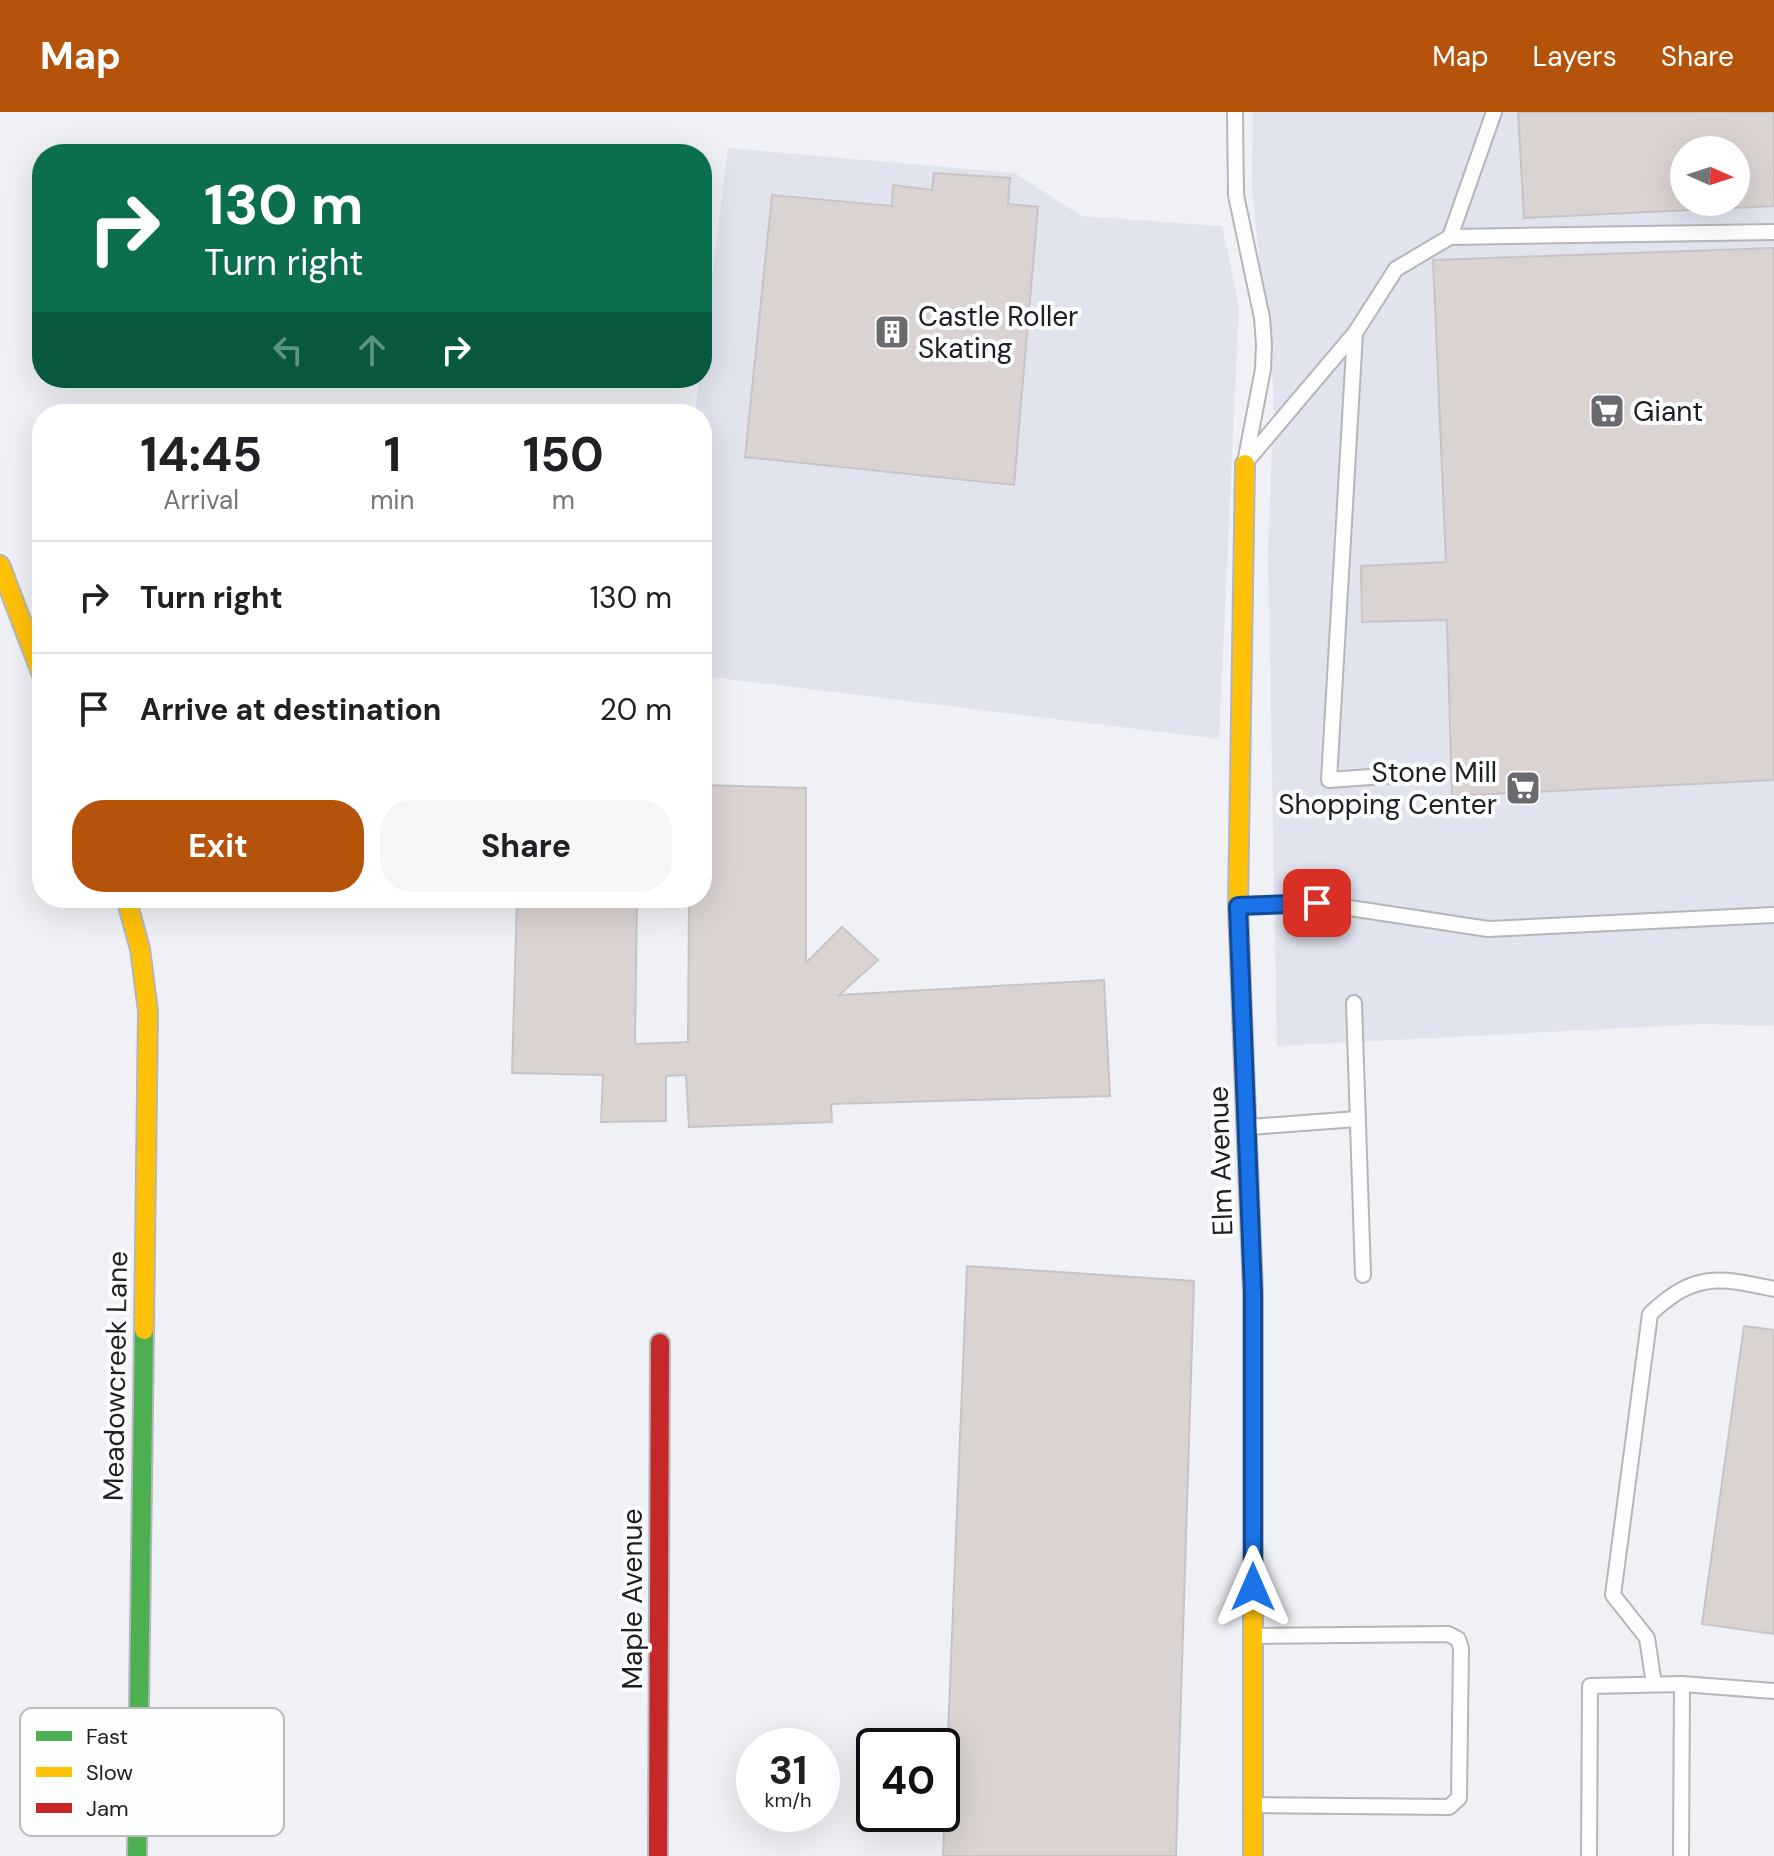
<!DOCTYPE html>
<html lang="en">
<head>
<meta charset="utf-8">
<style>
	body { margin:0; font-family:"DM Sans",sans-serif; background:#f6f6f6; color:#202124; height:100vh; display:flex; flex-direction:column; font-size:30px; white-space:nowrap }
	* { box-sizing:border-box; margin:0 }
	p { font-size:26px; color:#757577 }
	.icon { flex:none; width:44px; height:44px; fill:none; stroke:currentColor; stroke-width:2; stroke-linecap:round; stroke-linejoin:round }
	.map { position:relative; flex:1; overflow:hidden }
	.drawer { position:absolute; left:32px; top:292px; width:680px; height:504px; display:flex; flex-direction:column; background:#fff; border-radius:32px; box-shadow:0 8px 32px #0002 }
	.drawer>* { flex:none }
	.guide { position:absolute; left:32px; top:32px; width:680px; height:244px; border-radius:32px; box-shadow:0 8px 32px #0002; background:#0b6e4f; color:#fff; overflow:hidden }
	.needle { width:52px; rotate:93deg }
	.controls { position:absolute; left:1670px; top:24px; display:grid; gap:16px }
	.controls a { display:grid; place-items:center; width:80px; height:80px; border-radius:50%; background:#fff; box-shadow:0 8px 32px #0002; font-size:40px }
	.speed { position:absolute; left:736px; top:1616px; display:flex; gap:16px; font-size:40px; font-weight:700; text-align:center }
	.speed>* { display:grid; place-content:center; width:104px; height:104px; border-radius:50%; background:#fff; box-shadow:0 8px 32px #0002; line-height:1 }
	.speed small { font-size:20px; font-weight:400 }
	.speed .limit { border:4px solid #111; border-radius:12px; background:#fff; color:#111 }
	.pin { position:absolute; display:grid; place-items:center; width:68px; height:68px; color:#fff; margin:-34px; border-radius:16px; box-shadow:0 4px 12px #0006 }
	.me { position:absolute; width:88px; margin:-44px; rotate:0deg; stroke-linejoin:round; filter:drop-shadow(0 0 6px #0008) }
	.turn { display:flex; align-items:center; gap:28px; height:168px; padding:0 40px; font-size:36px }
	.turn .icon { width:104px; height:104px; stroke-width:2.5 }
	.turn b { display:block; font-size:56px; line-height:68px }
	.lanes { display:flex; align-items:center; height:76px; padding:0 40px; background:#0003; justify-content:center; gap:40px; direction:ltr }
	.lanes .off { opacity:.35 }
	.eta { display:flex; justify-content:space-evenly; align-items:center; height:136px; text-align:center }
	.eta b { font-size:48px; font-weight:700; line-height:56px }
	.cta { display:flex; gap:16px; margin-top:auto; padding:16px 40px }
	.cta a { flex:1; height:92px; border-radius:32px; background:#b45309; color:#fff; font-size:32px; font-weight:700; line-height:92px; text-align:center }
	.cta a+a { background:#f6f6f6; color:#202124 }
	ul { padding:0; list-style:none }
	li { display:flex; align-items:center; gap:24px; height:112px; padding:0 40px; border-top:2px solid #e0e0e0 }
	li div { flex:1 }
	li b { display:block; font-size:30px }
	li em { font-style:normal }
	header { display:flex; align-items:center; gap:48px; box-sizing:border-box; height:112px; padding:0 40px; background:#b45309; color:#fff }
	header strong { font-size:38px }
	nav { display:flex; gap:44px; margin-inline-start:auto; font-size:28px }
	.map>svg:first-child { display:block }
</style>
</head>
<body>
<header>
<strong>Map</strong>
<nav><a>Map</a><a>Layers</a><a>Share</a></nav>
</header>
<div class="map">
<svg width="1774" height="1744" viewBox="0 0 1774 1744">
	<rect width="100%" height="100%" fill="#f0f1f6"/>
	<g fill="#e1e3ef" fill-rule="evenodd">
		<path d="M1253,0H1774V914L1703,912L1277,934L1268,440L1274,282L1252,78ZM1684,38H1736V90H1684Z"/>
		<path d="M728,36L1015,61L1081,104L1222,114L1239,193L1219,627L702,564V302H695Z"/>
	</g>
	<g fill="#dbd3d1" stroke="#c6c4c6" stroke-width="2" fill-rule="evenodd">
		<path d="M1518,0H1774V94L1524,106ZM1684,38H1736V90H1684Z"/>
		<path d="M934,61L1010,66L1008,92L1038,95L1014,373L745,345L772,83L892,94L893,73L932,78Z"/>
		<path d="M1774,136V668L1452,684L1447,508L1362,510L1361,454L1446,450L1433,148Z"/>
		<path d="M702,673L806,676V851L842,815L878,848L839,883L1104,868L1110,984L831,992L832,1010L689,1015L686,963L666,964V1009L601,1010L603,963L512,961L517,786H637L635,932L688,930L689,786H702Z"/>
		<path d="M967,1154L1194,1169L1176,1744H943Z"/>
		<path d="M1744,1214L1774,1218V1522L1702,1512Z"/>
	</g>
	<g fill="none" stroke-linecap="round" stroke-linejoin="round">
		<defs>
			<g id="lane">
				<path d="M1235,0L1236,83L1262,206L1264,232L1263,257L1245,351"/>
				<path d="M1450,125L1494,0"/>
				<path d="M1355,221L1329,668L1426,661"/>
				<path d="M1245,351L1355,221L1396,157L1450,125L1774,120"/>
				<path d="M1238,794L1317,791L1488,817L1774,803"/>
				<path d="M1354,891L1363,1163"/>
				<path d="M1250,1015L1357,1007"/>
				<path d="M1255,1524L1448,1522L1458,1527L1461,1536L1459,1686L1449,1695L1255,1693"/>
				<path d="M1654,1572L1647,1526L1613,1483L1650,1202C1695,1160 1718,1165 1774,1177"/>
				<path d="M1589,1744L1590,1574L1682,1572L1774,1579"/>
				<path d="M1681,1744L1682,1572"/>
			</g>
			<g id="fast">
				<path d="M1244,954L1253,1180V1355"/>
				<path d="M137,1744L144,1218"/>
			</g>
			<g id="slow">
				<path d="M0,453L42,563"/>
				<path d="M126,786L140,837L148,899L144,1218"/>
				<path d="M1244,954L1238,794L1245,352"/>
				<path d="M1253,1355V1744"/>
			</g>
			<path id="jam" d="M658,1744L660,1231"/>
		</defs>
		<use href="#lane" stroke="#b5b6ba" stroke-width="18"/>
		<use href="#fast" stroke="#b5b6ba" stroke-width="22"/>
		<use href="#slow" stroke="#b5b6ba" stroke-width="22"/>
		<use href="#jam" stroke="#b5b6ba" stroke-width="22"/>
		<use href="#lane" stroke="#fdfdfe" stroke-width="14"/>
		<use href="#fast" stroke="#4caf50" stroke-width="18"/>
		<use href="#slow" stroke="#ffc107" stroke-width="18"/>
		<use href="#jam" stroke="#c62828" stroke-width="18"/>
	</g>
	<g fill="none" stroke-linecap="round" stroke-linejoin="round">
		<defs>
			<path id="route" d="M1253,1475V1180L1238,794L1317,791"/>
		</defs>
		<use href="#route" stroke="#114b97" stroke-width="20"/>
		<use href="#route" stroke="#1a73e8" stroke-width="14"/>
	</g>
	<defs>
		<symbol id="building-square" viewBox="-11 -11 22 22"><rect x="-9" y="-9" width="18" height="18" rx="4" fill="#69696e" stroke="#fcfdff"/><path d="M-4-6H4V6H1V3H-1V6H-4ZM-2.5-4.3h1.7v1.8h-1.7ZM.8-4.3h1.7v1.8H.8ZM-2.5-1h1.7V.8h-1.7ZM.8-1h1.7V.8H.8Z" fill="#fff"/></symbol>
		<symbol id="supermarket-square" viewBox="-11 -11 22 22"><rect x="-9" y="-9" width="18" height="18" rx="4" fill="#69696e" stroke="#fcfdff"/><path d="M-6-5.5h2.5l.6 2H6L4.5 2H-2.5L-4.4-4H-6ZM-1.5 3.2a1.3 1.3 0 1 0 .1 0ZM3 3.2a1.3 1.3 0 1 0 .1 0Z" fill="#fff"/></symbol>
	</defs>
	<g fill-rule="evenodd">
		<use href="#building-square" x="872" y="200" width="40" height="40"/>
		<use href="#supermarket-square" x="1587" y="279" width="40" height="40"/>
		<use href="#supermarket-square" x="1503" y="656" width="40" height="40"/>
	</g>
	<g text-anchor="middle" stroke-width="8" stroke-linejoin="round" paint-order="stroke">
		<g font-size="28" fill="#202024" stroke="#fcfdff" text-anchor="start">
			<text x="918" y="214">Castle Roller<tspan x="918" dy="32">Skating</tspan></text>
			<text x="1633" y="309">Giant</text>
			<text x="1497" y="670" text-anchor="end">Stone Mill<tspan x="1497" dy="32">Shopping Center</tspan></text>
		</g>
		<g font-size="28" fill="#202024" stroke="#fcfdff">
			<text transform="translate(1220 1049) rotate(-92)" y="10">Elm Avenue</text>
			<text transform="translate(115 1264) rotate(-89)" y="10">Meadowcreek Lane</text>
			<text transform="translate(632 1487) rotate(-90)" y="10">Maple Avenue</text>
		</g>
	</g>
	<rect x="20" y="1596" width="264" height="128" rx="12" fill="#fcfdff" stroke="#babbbd" stroke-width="2"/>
	<rect x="36" y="1619" width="36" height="10" fill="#4caf50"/>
	<rect x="36" y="1655" width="36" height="10" fill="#ffc107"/>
	<rect x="36" y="1691" width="36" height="10" fill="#c62828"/>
	<g font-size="22" fill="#202024">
		<text x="86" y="1632">Fast</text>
		<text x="86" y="1668">Slow</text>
		<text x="86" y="1704">Jam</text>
	</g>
</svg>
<div class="controls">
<a><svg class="needle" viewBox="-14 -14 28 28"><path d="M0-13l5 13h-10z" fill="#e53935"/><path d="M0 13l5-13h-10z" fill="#757577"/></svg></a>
</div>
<div class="speed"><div>31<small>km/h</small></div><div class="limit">40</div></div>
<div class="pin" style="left:1317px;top:791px;background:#d93025"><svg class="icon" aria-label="arrive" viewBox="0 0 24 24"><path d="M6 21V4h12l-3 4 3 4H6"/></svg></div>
<svg class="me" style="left:1253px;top:1475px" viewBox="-20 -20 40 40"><path d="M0-17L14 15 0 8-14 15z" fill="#1a73e8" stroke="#fff" stroke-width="4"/></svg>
<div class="guide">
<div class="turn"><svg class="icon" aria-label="right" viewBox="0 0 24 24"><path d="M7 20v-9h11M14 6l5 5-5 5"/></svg><div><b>130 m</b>Turn right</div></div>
<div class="lanes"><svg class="icon off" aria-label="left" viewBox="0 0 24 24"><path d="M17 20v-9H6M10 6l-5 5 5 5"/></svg><svg class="icon off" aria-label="ahead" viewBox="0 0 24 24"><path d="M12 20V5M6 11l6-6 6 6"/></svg><svg class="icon" aria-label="right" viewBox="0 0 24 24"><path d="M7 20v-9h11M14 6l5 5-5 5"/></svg></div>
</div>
<section class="drawer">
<div class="eta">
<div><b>14:45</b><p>Arrival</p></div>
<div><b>1</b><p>min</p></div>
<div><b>150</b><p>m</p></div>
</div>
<ul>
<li><svg class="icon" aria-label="right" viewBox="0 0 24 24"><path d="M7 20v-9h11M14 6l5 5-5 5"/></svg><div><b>Turn right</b></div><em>130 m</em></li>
<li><svg class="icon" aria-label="arrive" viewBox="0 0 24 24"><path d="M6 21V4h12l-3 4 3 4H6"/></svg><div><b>Arrive at destination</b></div><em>20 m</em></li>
</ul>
<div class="cta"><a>Exit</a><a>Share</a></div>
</section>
</div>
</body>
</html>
